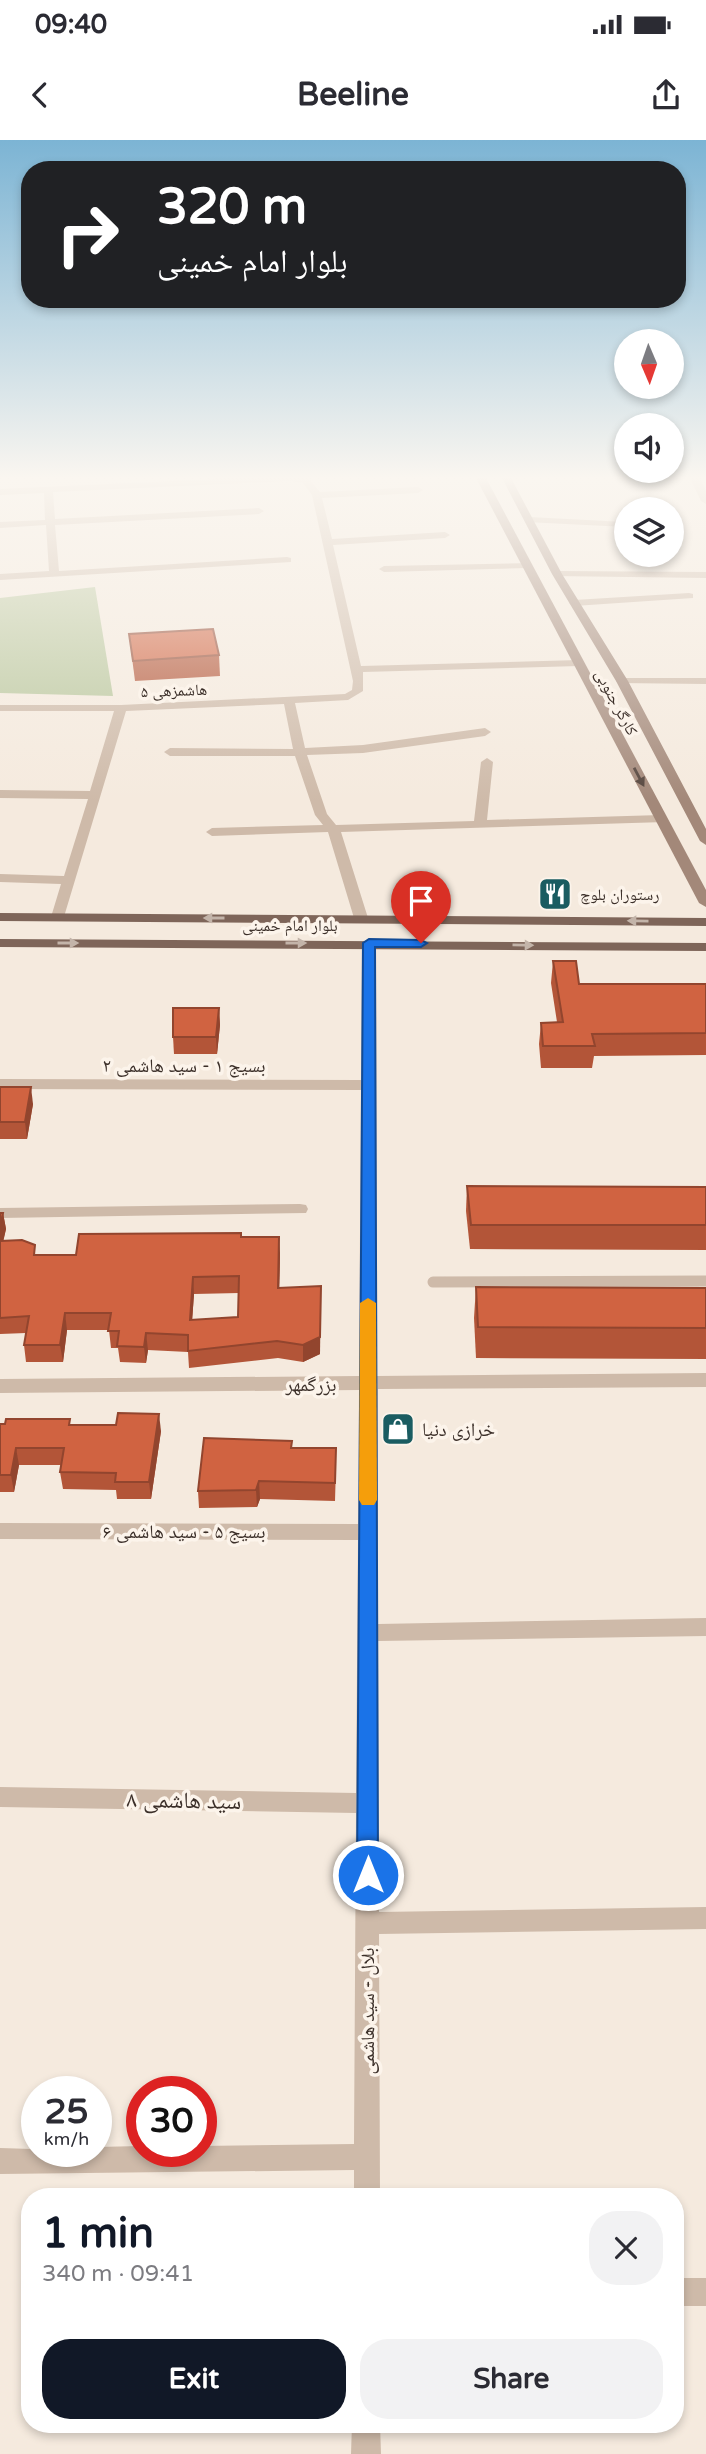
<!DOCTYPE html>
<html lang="en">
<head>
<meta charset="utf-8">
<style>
	body { margin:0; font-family:"Varela Round","Noto Naskh Arabic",sans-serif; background:#f2f2f3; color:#2b2b33; height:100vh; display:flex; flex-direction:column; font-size:26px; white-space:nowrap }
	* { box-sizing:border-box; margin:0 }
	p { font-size:23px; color:#7c7c81 }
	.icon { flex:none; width:38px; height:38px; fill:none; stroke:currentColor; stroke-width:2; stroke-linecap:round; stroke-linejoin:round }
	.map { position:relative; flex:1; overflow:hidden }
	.drawer { position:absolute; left:21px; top:2048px; width:663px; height:245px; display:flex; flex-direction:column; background:#fff; border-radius:28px; box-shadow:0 4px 10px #0003 }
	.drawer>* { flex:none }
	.hud { position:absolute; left:21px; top:21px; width:665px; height:147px; border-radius:28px; box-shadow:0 4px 10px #0003; background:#202124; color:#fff; overflow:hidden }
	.needle { width:46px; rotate:178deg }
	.buttons { position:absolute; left:614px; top:189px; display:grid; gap:14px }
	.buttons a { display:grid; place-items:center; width:70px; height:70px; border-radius:50%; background:#fff; box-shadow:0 4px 10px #0003; font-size:35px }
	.speed { position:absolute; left:21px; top:1936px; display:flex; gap:14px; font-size:35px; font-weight:700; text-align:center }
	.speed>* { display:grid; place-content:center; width:91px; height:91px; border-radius:50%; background:#fff; box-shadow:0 4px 10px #0003; line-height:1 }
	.speed small { font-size:18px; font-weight:400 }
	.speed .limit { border:10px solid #d22; background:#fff; color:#111 }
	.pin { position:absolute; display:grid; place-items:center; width:60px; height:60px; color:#fff; margin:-72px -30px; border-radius:50% 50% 50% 0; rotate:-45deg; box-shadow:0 0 7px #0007 }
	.pin .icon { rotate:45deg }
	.me { position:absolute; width:77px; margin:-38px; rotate:0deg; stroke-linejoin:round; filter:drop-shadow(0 0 5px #0008) }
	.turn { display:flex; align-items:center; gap:24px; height:147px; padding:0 21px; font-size:32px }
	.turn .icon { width:91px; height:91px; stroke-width:2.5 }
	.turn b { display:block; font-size:49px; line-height:60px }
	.round { display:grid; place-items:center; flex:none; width:74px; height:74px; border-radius:28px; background:#f2f2f3 }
	.headline { display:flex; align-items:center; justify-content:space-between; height:119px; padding:0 21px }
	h1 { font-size:42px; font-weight:700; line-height:52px; color:#111827 }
	.cta { display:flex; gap:14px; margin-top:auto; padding:14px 21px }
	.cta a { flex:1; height:80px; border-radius:28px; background:#111827; color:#fff; font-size:28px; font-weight:700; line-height:80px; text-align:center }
	.cta a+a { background:#f2f2f3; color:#2b2b33 }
	.status { display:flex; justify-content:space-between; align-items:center; height:49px; padding:0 35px; background:#fff; direction:ltr }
	.status svg { height:19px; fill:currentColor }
	header { display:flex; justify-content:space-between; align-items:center; height:91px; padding:0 21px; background:#fff; font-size:32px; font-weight:700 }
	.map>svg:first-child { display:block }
</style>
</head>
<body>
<div class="status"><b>09:40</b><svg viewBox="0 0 49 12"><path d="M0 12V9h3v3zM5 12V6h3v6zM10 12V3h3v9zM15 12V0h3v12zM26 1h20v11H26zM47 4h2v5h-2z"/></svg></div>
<header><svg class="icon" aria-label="back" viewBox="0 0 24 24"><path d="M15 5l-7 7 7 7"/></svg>Beeline<svg class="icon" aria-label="share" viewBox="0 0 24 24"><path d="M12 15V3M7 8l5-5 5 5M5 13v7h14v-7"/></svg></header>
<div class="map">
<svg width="706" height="2314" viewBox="0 0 706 2314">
	<rect width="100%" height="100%" fill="#f5eade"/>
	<path fill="#b8c69c" d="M95,447L113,556L0,553V458Z"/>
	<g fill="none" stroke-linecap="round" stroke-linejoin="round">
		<path stroke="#cebaa9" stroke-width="11" d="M433,1142L706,1141"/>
		<g fill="#cebaa9" fill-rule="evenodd">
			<path d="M237,338H304L309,339L320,352L418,347L423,350L418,353L322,358L332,399L445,392L450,395L445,398L333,405L361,526L579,520L584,523L579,526L363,532V551L348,560L295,563L305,608L363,605L485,588L491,592L485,596L363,613L307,615L327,674L336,685L474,681L481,622L487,618L493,622L487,680L661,675L667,679L665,682L341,692L368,778L361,782L354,778L328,692L212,696L206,692L212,688L323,685L315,675L295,616H170L164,612L170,608L293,609L284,564L126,571L63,780L58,781L51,777L61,744L0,742V734L64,736L88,659L0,658V650L90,651L114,571H0V565H121L345,554L352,550L353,541L312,355L303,343L290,341L53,352L55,379L259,368L264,371L259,374L55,385L59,431L287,417L291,418V422L0,440V434L49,431L46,385L0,388V382L45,380L44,353L0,355V349Z"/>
			<path d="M690,338H700L706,351V364L701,361Z"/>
			<path d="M529,377L625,382L626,387L526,382V378Z"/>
			<path d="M531,423V427L527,428L384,432L379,429L384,426Z"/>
			<path d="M557,431L706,432V438L553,436V432Z"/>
			<path d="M689,453L693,454V458L574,466L569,463L574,460Z"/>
			<path d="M622,538H706V544L618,543L616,541Z"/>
			<path d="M369,799L376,803L377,1236L706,1233V1247L378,1249V1484L706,1478V1496L378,1501L379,1772L706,1767V1789L379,1794L380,2056H354V2030L0,2034V2008L96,2011V2007L142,2006V2011H201V2006L354,2004L356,1673L0,1667V1647L356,1653L358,1400L0,1399V1383L358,1384L359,1250L0,1253V1239L359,1236L361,950L0,949V939L361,940L362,803Z"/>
			<path d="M300,1064L306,1065L308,1069L306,1073L0,1078V1068Z"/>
			<rect x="676" y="2138" width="30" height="28"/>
			<path d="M352,2284H380L381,2314H351Z"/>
		</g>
		<g fill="#a38879" fill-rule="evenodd">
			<path d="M476,338H486L706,750V767L699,763Z"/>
			<path d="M502,338H511L562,434L628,541L706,689V705L700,701L616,541L552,434Z"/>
		</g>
		<g fill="#7e6559" fill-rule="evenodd">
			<path d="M0,773L706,778V786L0,781Z"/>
			<path d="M0,799L706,803V811L0,807Z"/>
		</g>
	</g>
	<g fill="#b35538" fill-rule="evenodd">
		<path d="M129,494L219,515L220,536L135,541Z"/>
		<path d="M553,821L579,844H706V915L594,916L592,928H541L539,904L541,883L557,882L551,843Z"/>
		<path d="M219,868L220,885L217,914H174L173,897Z"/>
		<path d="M0,947L33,964L27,999H0Z"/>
		<path d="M467,1046L706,1047V1110L470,1109L466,1071Z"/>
		<path d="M0,1073H3L6,1089L3,1101L37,1115H76L241,1097L280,1113L279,1148L320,1214L303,1222L278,1218L189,1228L188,1212L148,1210L146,1223L120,1222L118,1208H111L109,1190H67L63,1222H26L24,1205L26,1193L0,1194ZM239,1153L238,1177L192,1180L194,1154Z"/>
		<path d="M476,1147L706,1148V1219L476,1218L474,1178Z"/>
		<path d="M0,1284L71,1285L161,1291L151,1359H117L116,1350L63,1349L60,1332L61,1325H19L14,1352H0Z"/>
		<path d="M292,1308L336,1326L335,1361L260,1359L257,1367L199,1368L198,1351Z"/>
	</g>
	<g fill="#92452e">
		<path d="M219,868L220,885L217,914L216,897Z"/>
		<path d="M31,947L33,964L27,999L25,982Z"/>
		<path d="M3,1073L6,1089L0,1116V1086Z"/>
		<path d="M279,1097L280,1113L279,1164L278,1148Z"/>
		<path d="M193,1137L194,1154L191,1197L190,1180Z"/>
		<path d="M321,1146L320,1214L303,1222V1205Z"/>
		<path d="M65,1173L67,1190L63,1222L60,1205Z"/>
		<path d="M146,1193L148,1210L146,1223L144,1207Z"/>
		<path d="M159,1274L161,1291L151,1359L149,1342Z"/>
		<path d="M16,1308L19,1325L14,1352L11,1335Z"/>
		<path d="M259,1341L260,1359L257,1367L256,1350Z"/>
	</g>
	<g fill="#d06341" stroke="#92452e" stroke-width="2" fill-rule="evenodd">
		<path d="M213,489L219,515L133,521L129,494Z"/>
		<path d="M553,821H576L579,844H706V893L592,894L595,906H543L541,883L563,882Z"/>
		<path d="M173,868H219L216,897H173Z"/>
		<path d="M0,947H31L25,982H0Z"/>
		<path d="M467,1046L706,1047V1085H471Z"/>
		<path d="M0,1073H3L0,1086Z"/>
		<path d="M241,1093V1097H279L278,1148L321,1146L320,1197L303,1205L277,1201L188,1211V1195L146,1193L144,1207L117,1206L119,1191H108L111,1173H65L60,1205H24L29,1176L0,1178V1101L22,1100L35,1105L34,1115H76L79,1094ZM239,1136L238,1177L190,1180L193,1137Z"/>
		<path d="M476,1147L706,1148V1188L478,1187Z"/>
		<path d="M118,1273L159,1274L149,1342H115L116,1333L60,1332L64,1308H16L11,1335H0V1284H5L6,1279H70L69,1285H116Z"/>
		<path d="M204,1298L292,1301L291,1308H336L335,1343L259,1341L256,1350L198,1351Z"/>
	</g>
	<defs><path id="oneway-solid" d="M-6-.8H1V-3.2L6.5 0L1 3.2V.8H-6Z" transform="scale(1.75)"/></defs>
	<use fill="#55453d" href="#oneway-solid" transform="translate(639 637) rotate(62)"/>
	<g fill="#c3b4a9">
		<use href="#oneway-solid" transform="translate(214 778) rotate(-180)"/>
		<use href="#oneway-solid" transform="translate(638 781) rotate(-179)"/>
		<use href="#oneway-solid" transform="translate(68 803)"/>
		<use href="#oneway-solid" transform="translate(296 803)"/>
		<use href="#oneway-solid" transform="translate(523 805) rotate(1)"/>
	</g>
	<linearGradient id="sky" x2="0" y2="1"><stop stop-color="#7cb4d4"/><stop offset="0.51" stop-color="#faf6f0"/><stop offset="1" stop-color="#faf6f0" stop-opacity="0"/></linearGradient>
	<rect width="706" height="662" fill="url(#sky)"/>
	<path fill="#1a73e8" stroke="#114b97" stroke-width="2" d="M369,799L421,800L427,803L421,807H375L378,1735L375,1742L368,1745L360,1742L357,1735L363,803Z"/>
	<path fill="#f59e0b" d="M368,1158L376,1163L377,1360L374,1365H362L359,1360L360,1163Z"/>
	<defs>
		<symbol id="restaurant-square" viewBox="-11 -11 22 22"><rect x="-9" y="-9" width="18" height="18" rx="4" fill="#1a5c61" stroke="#fcf4eb"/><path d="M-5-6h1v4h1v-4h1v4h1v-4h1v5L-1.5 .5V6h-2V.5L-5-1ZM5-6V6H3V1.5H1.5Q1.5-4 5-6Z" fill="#fff"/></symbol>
		<symbol id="shop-square" viewBox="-11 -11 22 22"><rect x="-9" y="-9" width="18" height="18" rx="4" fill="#1a5c61" stroke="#fcf4eb"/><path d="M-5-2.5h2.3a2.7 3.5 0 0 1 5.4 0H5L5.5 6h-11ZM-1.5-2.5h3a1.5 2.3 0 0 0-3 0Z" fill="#fff"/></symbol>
	</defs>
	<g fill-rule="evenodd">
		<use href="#restaurant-square" x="536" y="735" width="38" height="38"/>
		<use href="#shop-square" x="379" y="1270" width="38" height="38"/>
	</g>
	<g text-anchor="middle" stroke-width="7" stroke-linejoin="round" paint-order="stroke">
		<g font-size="16" fill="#3b2f29" stroke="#fcf4eb">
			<text transform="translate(174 550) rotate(-2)" y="6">هاشمزهی ۵</text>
			<text transform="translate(617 562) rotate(62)" y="6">کارگر جنوبی</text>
			<text x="290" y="791">بلوار امام خمینی</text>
		</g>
		<g font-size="16" fill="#3b2f29" stroke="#fcf4eb" text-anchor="start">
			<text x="580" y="760">رستوران بلوچ</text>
		</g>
		<g font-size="19" fill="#3b2f29" stroke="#fcf4eb">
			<text x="184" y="932">بسیج ۱ - سید هاشمی ۲</text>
			<text x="311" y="1251">بزرگمهر</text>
			<text x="184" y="1398">بسیج ۵ - سید هاشمی ۶</text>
			<text transform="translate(367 1871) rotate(-90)" y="7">بلال - سید هاشمی</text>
		</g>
		<g font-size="19" fill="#3b2f29" stroke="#fcf4eb" text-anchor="start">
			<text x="422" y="1296">خرازی دنیا</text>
		</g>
		<g font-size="23" fill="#3b2f29" stroke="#fcf4eb">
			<text transform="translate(184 1660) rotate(1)" y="8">سید هاشمی ۸</text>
		</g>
	</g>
</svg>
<div class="buttons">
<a><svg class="needle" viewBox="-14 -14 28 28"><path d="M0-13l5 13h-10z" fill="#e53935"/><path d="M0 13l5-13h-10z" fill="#7c7c81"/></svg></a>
<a><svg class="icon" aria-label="sound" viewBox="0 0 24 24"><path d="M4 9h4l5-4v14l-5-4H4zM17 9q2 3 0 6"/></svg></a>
<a><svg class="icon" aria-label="layers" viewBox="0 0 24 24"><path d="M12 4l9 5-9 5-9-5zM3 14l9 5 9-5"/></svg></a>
</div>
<div class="speed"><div>25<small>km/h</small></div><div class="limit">30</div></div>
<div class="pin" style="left:421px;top:803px;background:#d93025"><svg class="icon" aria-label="arrive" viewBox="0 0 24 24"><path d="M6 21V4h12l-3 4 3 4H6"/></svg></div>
<svg class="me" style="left:368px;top:1735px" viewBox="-20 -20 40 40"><circle r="17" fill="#1a73e8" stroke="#fff" stroke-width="3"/><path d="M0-11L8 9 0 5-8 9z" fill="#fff"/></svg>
<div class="hud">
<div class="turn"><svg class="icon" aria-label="right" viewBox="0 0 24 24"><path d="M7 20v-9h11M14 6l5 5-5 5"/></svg><div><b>320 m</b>بلوار امام خمینی</div></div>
</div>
<section class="drawer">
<div class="headline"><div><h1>1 min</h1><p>340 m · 09:41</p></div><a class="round"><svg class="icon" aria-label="close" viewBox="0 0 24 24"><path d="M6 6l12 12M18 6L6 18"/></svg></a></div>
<div class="cta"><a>Exit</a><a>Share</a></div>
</section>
</div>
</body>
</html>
